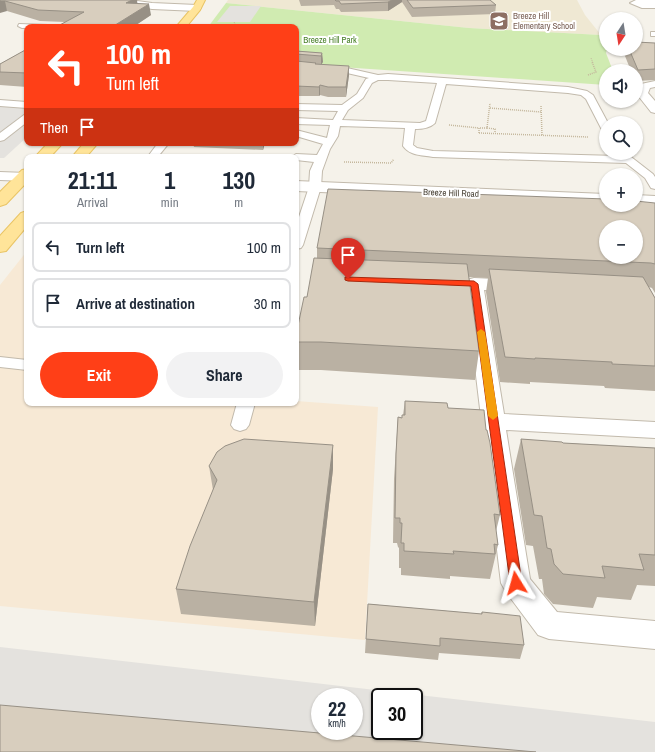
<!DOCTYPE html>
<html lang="en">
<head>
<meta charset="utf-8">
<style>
	body { margin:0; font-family:"Archivo Narrow",sans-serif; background:#f2f2f3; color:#1f2937; height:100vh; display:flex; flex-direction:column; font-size:15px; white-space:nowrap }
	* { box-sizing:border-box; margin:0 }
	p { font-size:13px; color:#747a83 }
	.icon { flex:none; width:22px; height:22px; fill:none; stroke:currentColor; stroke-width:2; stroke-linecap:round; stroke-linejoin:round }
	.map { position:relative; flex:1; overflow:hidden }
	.side { position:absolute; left:24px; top:154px; width:275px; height:252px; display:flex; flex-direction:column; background:#fff; border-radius:8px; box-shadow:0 1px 3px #0004 }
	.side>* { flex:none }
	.hud { position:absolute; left:24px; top:24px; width:275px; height:122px; border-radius:8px; box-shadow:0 1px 3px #0004; background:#ff3f17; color:#fff; overflow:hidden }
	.needle { width:26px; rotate:192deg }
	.tools { position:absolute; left:599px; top:12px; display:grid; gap:8px }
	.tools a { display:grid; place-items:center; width:44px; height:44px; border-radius:50%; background:#fff; box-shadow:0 1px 3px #0004; font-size:20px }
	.speed { position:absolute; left:311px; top:688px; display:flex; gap:8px; font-size:20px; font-weight:700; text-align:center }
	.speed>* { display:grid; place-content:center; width:52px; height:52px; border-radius:50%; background:#fff; box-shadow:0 1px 3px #0004; line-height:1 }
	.speed small { font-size:10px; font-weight:400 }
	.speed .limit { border:2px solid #111; border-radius:6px; background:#fff; color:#111 }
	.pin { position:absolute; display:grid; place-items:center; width:34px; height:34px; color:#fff; margin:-41px -17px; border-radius:50% 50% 50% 0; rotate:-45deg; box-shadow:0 0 4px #0007 }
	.pin .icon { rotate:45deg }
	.me { position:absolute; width:44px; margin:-22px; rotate:352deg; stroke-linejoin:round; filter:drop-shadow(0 0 3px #0008) }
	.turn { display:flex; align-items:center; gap:14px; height:84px; padding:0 16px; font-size:18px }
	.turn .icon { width:52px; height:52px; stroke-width:2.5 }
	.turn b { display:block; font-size:28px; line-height:34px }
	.then { display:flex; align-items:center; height:38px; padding:0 16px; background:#0003; gap:8px; font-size:15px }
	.eta { display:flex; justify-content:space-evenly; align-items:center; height:68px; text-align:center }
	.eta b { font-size:24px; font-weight:700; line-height:28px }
	.action { display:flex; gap:8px; margin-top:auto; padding:8px 16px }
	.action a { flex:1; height:46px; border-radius:24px; background:#ff3f17; color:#fff; font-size:16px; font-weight:700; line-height:46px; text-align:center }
	.action a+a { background:#f2f2f3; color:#1f2937 }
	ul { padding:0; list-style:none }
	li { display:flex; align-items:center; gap:12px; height:50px; margin:0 8px 6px; padding:0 8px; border:2px solid #e0e1e3; border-radius:8px }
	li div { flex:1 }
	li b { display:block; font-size:15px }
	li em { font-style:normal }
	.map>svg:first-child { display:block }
</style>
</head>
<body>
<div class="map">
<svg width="655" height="752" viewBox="0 0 655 752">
	<rect width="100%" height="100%" fill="#f5f2ea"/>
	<path fill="#f7e9d5" d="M27,251V403H296V401L378,407L365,640L0,606V285Z"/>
	<path fill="#efe8d3" d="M228,0H577L585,15L601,35L469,28L226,3Z"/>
	<path fill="#d0ebb1" d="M226,3L469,28L601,35L606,40V49H607L606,53L613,71H606V85L296,64V27H208Z"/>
	<g fill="#e4e2de" fill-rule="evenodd">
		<path d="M230,6H261L250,22H217Z"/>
		<path d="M0,102L27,104V137L4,158H0Z"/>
		<path d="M0,647L655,722V752H0ZM320,697H354V731H320ZM380,697H414V731H380Z"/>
	</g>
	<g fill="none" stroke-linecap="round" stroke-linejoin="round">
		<defs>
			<g id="service">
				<path d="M636,0H655V4L640,3L655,4V8H642L630,3Z"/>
				<path d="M19,24L48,25L52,27L22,28L18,26Z"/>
				<rect x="651" y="32" width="4" height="4"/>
				<path d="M296,65L347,68L378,75L388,74L568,87L587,91L593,95L608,123H606V131L602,130L586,99L581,95L568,93L446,84L435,123C430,128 422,129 415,129L413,145L417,148L433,151L617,156L616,153H626L653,174L655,177V189L651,188L645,178L626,163L433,157C422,155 410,156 403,146L405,128L340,126L338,136L330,149L322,171L321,187L303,245L301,248L296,249V226L309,187L310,171L314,162L296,160V157H291L296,154L317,155L323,144L296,136V130L327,138L330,125L296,124V118L333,120L338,111L296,110V104L342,105L357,94L366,79L369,78L347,73L296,69ZM378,80H388L437,83L426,121L420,123L342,120L348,110L363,98L372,83Z"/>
				<path d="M0,100L27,102V108L0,106Z"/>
				<path d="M27,114V122L4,140L0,141V133L24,115Z"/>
				<path d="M158,143H169L160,154L163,157H150L149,155Z"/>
				<path d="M0,357L27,360V370L0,367Z"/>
				<path d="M237,403H255L249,425L246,429L240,431L234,429L231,425Z"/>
			</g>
			<g id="minor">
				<path d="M655,81V87L650,88L648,93L655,101V113L651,112L636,93L641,84Z"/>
				<path d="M474,278L517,280L524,282L526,286L524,290L517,292L484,290L504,414L655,422V438L506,430L530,579L557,612L655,621V649L549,639L538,635L506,592L501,583L465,284L467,280Z"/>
			</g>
			<g id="tertiary">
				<path d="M111,0H130L152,3L197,5L201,8L197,11L152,9L115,2Z"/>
				<path d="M0,172L27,173V181L0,180Z"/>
				<path d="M296,181L606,194V204L296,191Z"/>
				<path d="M636,195L655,196V206L636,205Z"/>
			</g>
			<g id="primary">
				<path d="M197,0H205L200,10L186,27H176L193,7Z"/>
				<path d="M48,143H63L50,157H35Z"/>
				<path d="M84,143H98L86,157H72Z"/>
				<path d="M27,169V182L6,204L0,206V192L22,170Z"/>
				<path d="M27,211V226L6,251L0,252V236L21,213Z"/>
			</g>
		</defs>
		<use href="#service" stroke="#c2baac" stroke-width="2"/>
		<use href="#minor" stroke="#c2baac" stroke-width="2"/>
		<use href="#tertiary" stroke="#c2baac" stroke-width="2"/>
		<use href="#primary" stroke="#e9c464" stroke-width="2"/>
		<g stroke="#c4b79c" stroke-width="1" stroke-dasharray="1 1" stroke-linecap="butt">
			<path d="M234,22L237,27"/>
			<path d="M591,58L593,63"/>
		</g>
		<g stroke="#c4b79c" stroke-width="1.5" stroke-dasharray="1 1" stroke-linecap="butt">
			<path d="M588,75L596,72L592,62"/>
			<path d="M541,106L542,135"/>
			<path d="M490,108L541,112"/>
			<path d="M449,125L479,128"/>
			<path d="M487,128L495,129V133"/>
			<path d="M479,133L588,137"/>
			<path d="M479,133V128H487L490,103"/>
			<path d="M344,162L391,163L394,159"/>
		</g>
		<use href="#service" fill="#fff" fill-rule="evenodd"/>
		<use href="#minor" fill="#fff" fill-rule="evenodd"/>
		<use href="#tertiary" fill="#fff" fill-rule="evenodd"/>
		<use href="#primary" fill="#ffe499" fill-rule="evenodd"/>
	</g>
	<g fill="#bab1a3">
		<path d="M0,0H137V4L151,15L133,27H56L65,22L40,21L7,11Z"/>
		<path d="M299,0H490L496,5L495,14L412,17L402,2L388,11L341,12L339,9H336L334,5L301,6Z"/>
		<path d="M655,43V80L636,81V71H631L623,51V49H636Z"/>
		<path d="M27,49V87L0,85V64Z"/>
		<path d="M296,51L322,53L323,62L321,64L349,75L346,97H328L320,95L319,96H296Z"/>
		<path d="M193,143H265L263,150L194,147Z"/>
		<path d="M655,203V293L652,288L649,287L655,298V391L605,388L604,386L530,382V384L500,382L486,292L488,278L469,277L479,351L475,380L321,370H296V335L307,297L317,258V248Z"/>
		<path d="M405,401L448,408L486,430L500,515L496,531L498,545L490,579L450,576V579L401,575V568H399V548L398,547L397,543H393L394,479L398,417L402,418L403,415Z"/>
		<path d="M521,439L563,443L655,448V586L637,585L631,600L597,597L593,608L553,604L544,594L542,579H539L533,546L526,545L514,469Z"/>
		<path d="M333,445V469L315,626L181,614L176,589L213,490L209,466Z"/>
		<path d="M368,604L481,614L482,612L524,645L520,659L439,653L438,660L365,653Z"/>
	</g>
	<g fill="#979085">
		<path d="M132,0H137L138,8L126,3Z"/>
		<path d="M392,0H402V2L388,11V2Z"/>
		<path d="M0,1H5L7,11L0,13Z"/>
		<path d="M149,4L151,15L133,27H112Z"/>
		<path d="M322,53L323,62L321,65V56Z"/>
		<path d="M349,66V75L346,97V87Z"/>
		<path d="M320,85V95L319,96V87Z"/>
		<path d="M263,143H265L263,150Z"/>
		<path d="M333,445V469L315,626L314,602Z"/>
	</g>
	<g fill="#d8cebe" stroke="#979085" fill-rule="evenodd">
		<path d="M0,0H132L126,3L149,4L112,27H56L84,12L38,10L5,1H0Z"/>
		<path d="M335,0H392L388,2L341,4L339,1H336Z"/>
		<path d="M407,0H490L496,5L413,8Z"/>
		<path d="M636,42L655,43V69L638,70L629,49H636Z"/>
		<path d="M27,49V73L0,72V64Z"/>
		<path d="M296,51L322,53L321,56L296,54Z"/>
		<path d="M296,61L316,63L315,64L349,66L346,87H328L320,85L319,87L296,86Z"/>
		<path d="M328,189L606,199V205H636V201L655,203V264L651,263L317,248ZM606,227H636V257H606Z"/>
		<path d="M314,258L467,264L479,351L321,342H296V335L304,297H307Z"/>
		<path d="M489,269L643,277L655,298V366L612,364V362L535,358V359L505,357Z"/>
		<path d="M405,401L447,403L448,408L484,410L486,430H487L490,443L500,515L494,514L498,545L494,544L495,554L453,551L454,554L404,551V543H401L402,523H400V518H395L396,454L398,417L402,418V415H405Z"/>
		<path d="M244,439L333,445L314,602L176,589L190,546L217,480L209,466L217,452L225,446Z"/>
		<path d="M521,439L562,442L563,443L655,448V555L639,554L644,570L602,566L605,578L563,574L554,564L551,549L547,548L542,516L534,515Z"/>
		<path d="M368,604L482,614V612L520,616L524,645L440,638V646L366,639Z"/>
		<path d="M0,705L536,752H0Z"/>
	</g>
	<path fill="#ff3f17" stroke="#a6290f" d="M345,277L474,281L478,284L522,583L520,586L516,588L511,586L510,583L471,286L348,281L345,280Z"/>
	<path fill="#f59e0b" d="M481,329L485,332L498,416L493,420L488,416L477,332Z"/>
	<defs>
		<symbol id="school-square" viewBox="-11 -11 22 22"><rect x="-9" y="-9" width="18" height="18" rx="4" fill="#8d6e63" stroke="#fff"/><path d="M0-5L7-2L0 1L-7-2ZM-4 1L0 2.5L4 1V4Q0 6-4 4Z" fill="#fff"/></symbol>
	</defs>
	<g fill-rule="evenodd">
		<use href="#school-square" x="488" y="10" width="22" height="22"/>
	</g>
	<g text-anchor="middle" stroke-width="4" stroke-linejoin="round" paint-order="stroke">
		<g font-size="9" fill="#785e54" stroke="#fff" text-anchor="start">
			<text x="513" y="19">Breeze Hill<tspan x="513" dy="10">Elementary School</tspan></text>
		</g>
		<g font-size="9" fill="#477f27" stroke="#fff">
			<text x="330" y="43">Breeze Hill Park</text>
		</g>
		<g font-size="9" fill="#4a4337" stroke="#fff">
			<text transform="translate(451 193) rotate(2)" y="3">Breeze Hill Road</text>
		</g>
	</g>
</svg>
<div class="tools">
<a><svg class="needle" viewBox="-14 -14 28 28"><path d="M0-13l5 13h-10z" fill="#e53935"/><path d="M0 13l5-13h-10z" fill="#747a83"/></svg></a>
<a><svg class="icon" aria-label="sound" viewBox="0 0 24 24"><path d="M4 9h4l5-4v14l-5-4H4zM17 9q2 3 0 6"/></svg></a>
<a><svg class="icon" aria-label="search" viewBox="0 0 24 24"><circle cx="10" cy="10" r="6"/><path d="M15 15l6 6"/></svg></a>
<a>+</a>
<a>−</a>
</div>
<div class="speed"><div>22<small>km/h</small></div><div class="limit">30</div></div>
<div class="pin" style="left:348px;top:279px;background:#d93025"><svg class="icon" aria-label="arrive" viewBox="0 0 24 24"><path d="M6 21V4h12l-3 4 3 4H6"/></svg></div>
<svg class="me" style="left:516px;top:583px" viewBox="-20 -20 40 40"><path d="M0-17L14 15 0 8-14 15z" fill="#ff3f17" stroke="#fff" stroke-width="4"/></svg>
<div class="hud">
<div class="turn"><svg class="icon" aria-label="left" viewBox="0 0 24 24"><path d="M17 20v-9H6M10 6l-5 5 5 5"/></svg><div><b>100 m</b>Turn left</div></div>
<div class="then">Then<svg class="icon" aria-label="arrive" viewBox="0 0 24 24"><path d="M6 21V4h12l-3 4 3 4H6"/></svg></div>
</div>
<section class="side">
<div class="eta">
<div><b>21:11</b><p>Arrival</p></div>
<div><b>1</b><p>min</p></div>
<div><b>130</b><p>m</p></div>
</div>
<ul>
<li><svg class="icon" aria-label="left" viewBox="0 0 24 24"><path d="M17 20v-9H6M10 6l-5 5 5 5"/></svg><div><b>Turn left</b></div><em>100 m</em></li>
<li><svg class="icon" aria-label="arrive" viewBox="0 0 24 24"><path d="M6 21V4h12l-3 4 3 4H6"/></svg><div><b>Arrive at destination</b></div><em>30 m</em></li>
</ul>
<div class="action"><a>Exit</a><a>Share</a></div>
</section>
</div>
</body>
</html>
